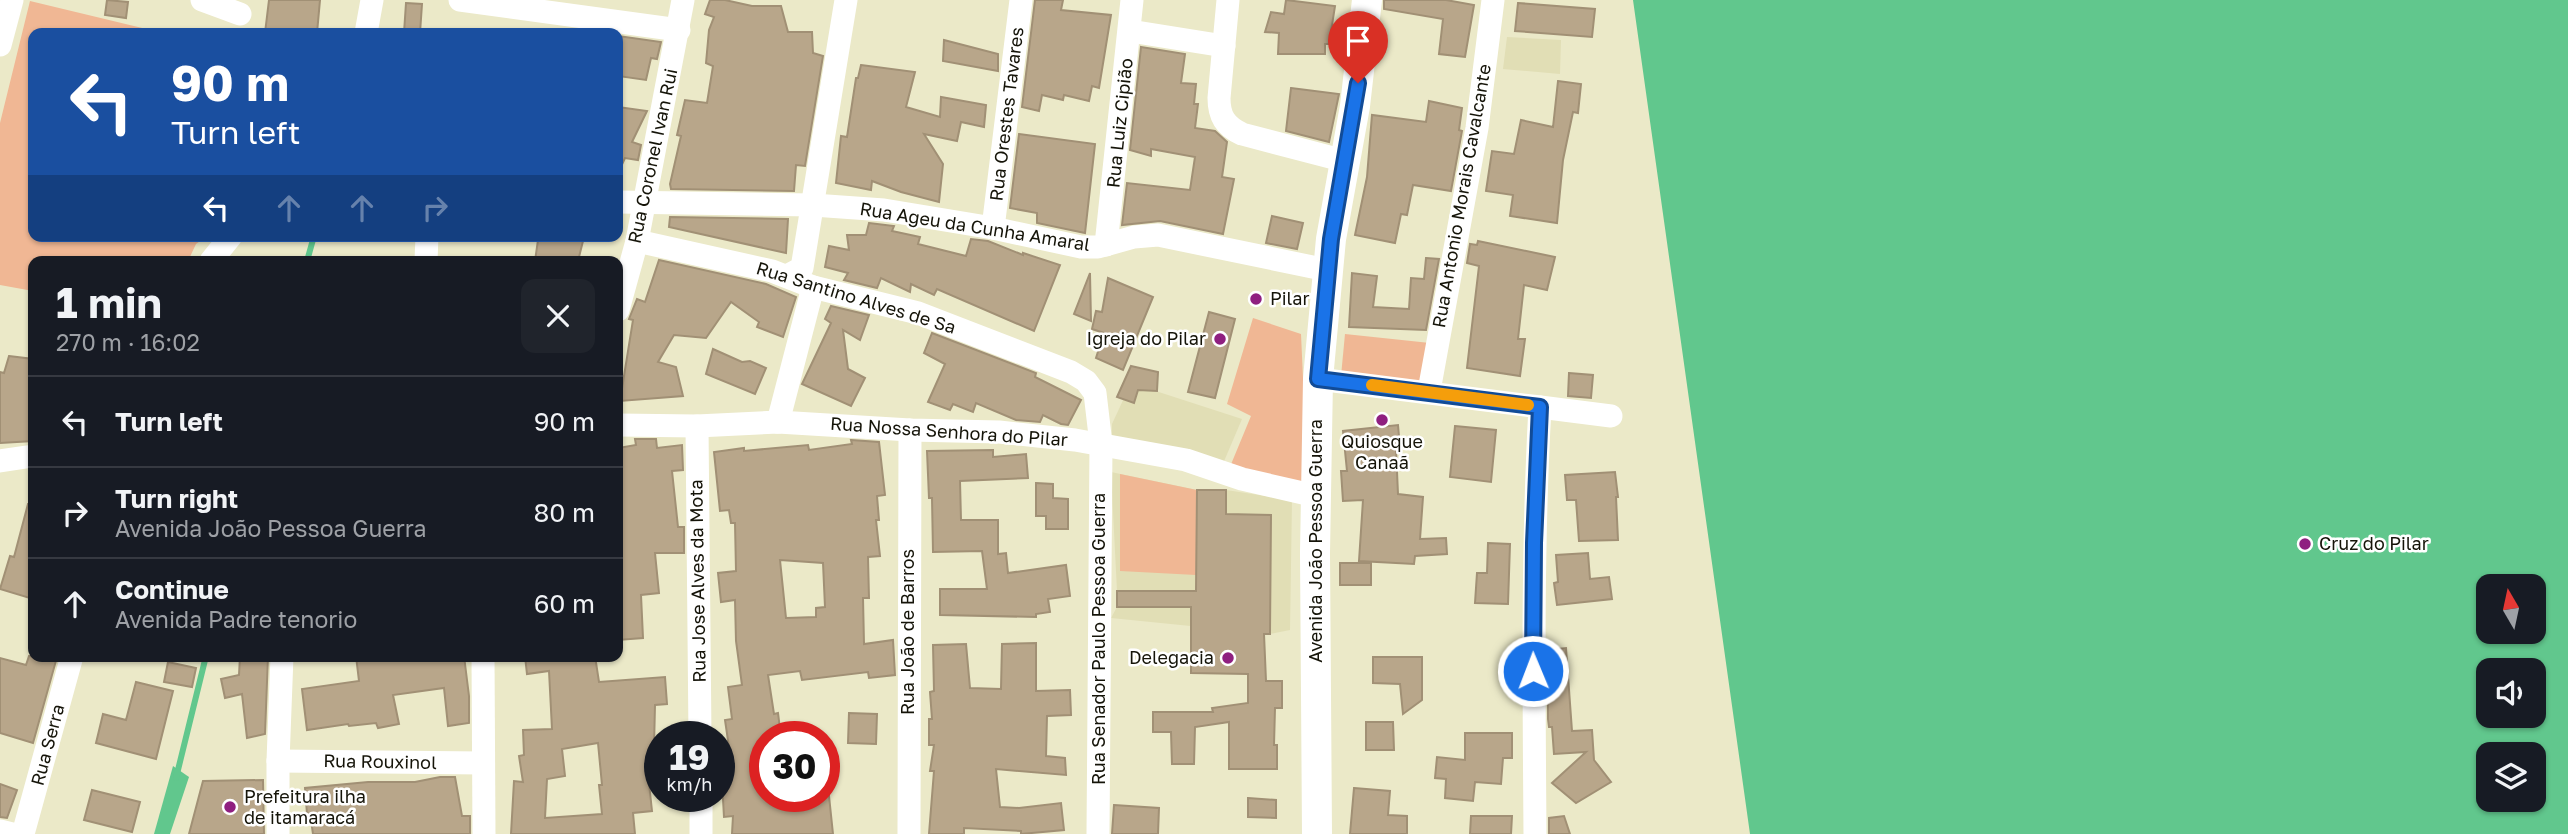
<!DOCTYPE html>
<html lang="en">
<head>
<meta charset="utf-8">
<style>
	body { margin:0; font-family:"Golos Text",sans-serif; background:#20242c; color:#f1f3f6; height:100vh; display:flex; flex-direction:column; font-size:26px; white-space:nowrap }
	* { box-sizing:border-box; margin:0 }
	p { font-size:23px; color:#9ea1a6 }
	.icon { flex:none; width:38px; height:38px; fill:none; stroke:currentColor; stroke-width:2; stroke-linecap:round; stroke-linejoin:round }
	.map { position:relative; flex:1; overflow:hidden }
	.drawer { position:absolute; left:28px; top:256px; width:595px; height:406px; display:flex; flex-direction:column; background:#171b24; border-radius:14px; box-shadow:0 2px 5px #0004 }
	.drawer>* { flex:none }
	.guide { position:absolute; left:28px; top:28px; width:595px; height:214px; border-radius:14px; box-shadow:0 2px 5px #0004; background:#1a4fa0; color:#fff; overflow:hidden }
	.needle { width:46px; rotate:351deg }
	.fabs { position:absolute; left:2476px; top:574px; display:grid; gap:14px }
	.fabs a { display:grid; place-items:center; width:70px; height:70px; border-radius:14px; background:#171b24; box-shadow:0 2px 5px #0004; font-size:35px }
	.speed { position:absolute; left:644px; top:721px; display:flex; gap:14px; font-size:35px; font-weight:700; text-align:center }
	.speed>* { display:grid; place-content:center; width:91px; height:91px; border-radius:50%; background:#171b24; box-shadow:0 2px 5px #0004; line-height:1 }
	.speed small { font-size:18px; font-weight:400 }
	.speed .limit { border:10px solid #d22; background:#fff; color:#111 }
	.pin { position:absolute; display:grid; place-items:center; width:60px; height:60px; color:#fff; margin:-72px -30px; border-radius:50% 50% 50% 0; rotate:-45deg; box-shadow:0 0 7px #0007 }
	.pin .icon { rotate:45deg }
	.me { position:absolute; width:77px; margin:-38px; rotate:359deg; stroke-linejoin:round; filter:drop-shadow(0 0 5px #0008) }
	.turn { display:flex; align-items:center; gap:24px; height:147px; padding:0 28px; font-size:32px }
	.turn .icon { width:91px; height:91px; stroke-width:2.5 }
	.turn b { display:block; font-size:49px; line-height:60px }
	.lanes { display:flex; align-items:center; height:66px; padding:0 28px; background:#0003; justify-content:center; gap:35px; direction:ltr }
	.lanes .off { opacity:.35 }
	.round { display:grid; place-items:center; flex:none; width:74px; height:74px; border-radius:14px; background:#20242c }
	.head { display:flex; align-items:center; justify-content:space-between; height:119px; padding:0 28px }
	h1 { font-size:42px; font-weight:700; line-height:52px }
	ul { padding:0; list-style:none }
	li { display:flex; align-items:center; gap:21px; height:91px; padding:0 28px; border-top:2px solid #363941 }
	li div { flex:1 }
	li b { display:block; font-size:26px }
	li em { font-style:normal }
	.map>svg:first-child { display:block }
</style>
</head>
<body>
<div class="map">
<svg width="2568" height="834" viewBox="0 0 2568 834">
	<rect width="100%" height="100%" fill="#ebe9c8"/>
	<g fill="#e1deb5">
		<path d="M1507,37L1561,40L1560,74L1503,69Z"/>
		<path d="M1131,383L1242,419L1219,473L1112,457V424Z"/>
		<path d="M1111,472L1197,490H1226L1292,500L1290,630L1270,634L1111,618L1117,607V591Z"/>
	</g>
	<g fill="#f0b794">
		<path d="M30,1L163,33H33V236H207L196,244L188,261H33V291L0,285V123Z"/>
		<path d="M1253,318L1301,334L1308,488L1227,474L1251,416L1227,404Z"/>
		<path d="M1345,334L1430,343L1425,386L1341,376Z"/>
		<path d="M1120,474L1197,490L1196,575L1120,571Z"/>
	</g>
	<g fill="#61c78d" fill-rule="evenodd">
		<path d="M1633,0H2568V834H1750ZM2488,586H2534V632H2488ZM2488,670H2534V716H2488ZM2488,754H2534V800H2488Z"/>
		<path d="M173,766L189,777L170,834H154Z"/>
	</g>
	<g fill="none" stroke-linecap="round" stroke-linejoin="round">
		<g stroke="#61c78d" stroke-width="6">
			<path d="M307,261L314,236"/>
			<path d="M176,778L206,656"/>
		</g>
	</g>
	<g fill="#b8a68a" stroke="#a19075" stroke-width="2" fill-rule="evenodd">
		<path d="M107,0L128,2L126,18L105,15Z"/>
		<path d="M269,0H320L317,33H265Z"/>
		<path d="M710,0H725L752,6H781L788,32H812L813,53L823,56L805,166L796,165L794,191L671,189L670,184L681,136L677,135L685,100L707,103L713,66L706,63L709,30L714,17L705,14Z"/>
		<path d="M1035,0H1063L1061,10L1111,15L1099,88L1092,86L1089,101L1064,95L1063,100L1042,95L1039,111L1022,107Z"/>
		<path d="M1286,0L1335,6L1329,44H1325V54H1278L1279,33L1265,32L1271,12L1284,14Z"/>
		<path d="M1384,0H1446L1474,5L1465,57L1439,54L1443,19L1384,9Z"/>
		<path d="M406,3L422,4L420,33H404Z"/>
		<path d="M1518,3L1595,9L1592,37L1515,31Z"/>
		<path d="M618,36L661,42L657,59L651,58L646,80L618,76Z"/>
		<path d="M944,40L998,54V71L943,61Z"/>
		<path d="M1141,47L1185,54L1181,83L1196,84L1194,104H1198L1195,128L1215,131L1227,142L1222,177L1234,179L1223,234L1160,221L1122,225L1127,183L1190,190L1195,157L1151,149V156L1130,150Z"/>
		<path d="M861,65L915,72L906,107L940,117L941,97L986,105L984,127L961,122L957,141L924,134L943,164L939,202L901,192L872,181L871,190L836,183L841,136L847,137L856,78H858Z"/>
		<path d="M1558,81L1581,84L1578,113L1573,112L1563,160L1557,223L1510,216L1513,195L1486,191L1492,151L1514,154L1521,120L1553,127Z"/>
		<path d="M1291,88L1339,94L1329,142L1286,131Z"/>
		<path d="M1429,101L1462,108L1459,130L1462,131L1451,191L1413,185L1407,215L1401,214L1395,243L1355,235L1367,177L1372,115L1426,122Z"/>
		<path d="M618,107L647,111L632,142L641,145L638,160L625,158L618,173Z"/>
		<path d="M1019,134L1095,144L1085,233L1037,223V213L1010,208Z"/>
		<path d="M1272,216L1303,223L1297,249L1266,243Z"/>
		<path d="M670,217L788,219L786,253L669,227Z"/>
		<path d="M869,223L894,226L892,231L920,237L918,244L966,256L971,239L988,241L1023,255V253L1060,265L1034,331L937,289L934,295L911,284L910,292L881,278L877,288L844,280L848,273L825,267L829,246L849,250L847,235H866Z"/>
		<path d="M538,240L583,241L578,261H535Z"/>
		<path d="M1478,241L1555,257L1547,290L1524,285L1518,339H1525L1520,376L1467,368L1479,266L1467,263L1470,244L1477,245Z"/>
		<path d="M1426,258L1439,259L1426,330L1349,327L1352,273L1377,276L1373,307L1409,309L1411,278L1424,279Z"/>
		<path d="M659,260L766,284L796,297L783,337L757,327L759,322L731,302L706,338L674,335L658,362L676,367L683,396L620,401L633,320L629,319L637,299L645,302Z"/>
		<path d="M1090,273V274L1091,321L1074,314Z"/>
		<path d="M1108,278L1153,297L1123,370L1096,358L1104,333L1092,329L1096,311L1102,312Z"/>
		<path d="M831,306L869,315L860,340L843,330L848,369L865,378L851,406L802,384L831,323L825,319Z"/>
		<path d="M1209,312L1235,319L1215,398L1188,392Z"/>
		<path d="M932,333L1036,373L1035,377L1081,400L1068,425L1061,424L1043,415L1040,422L1016,420L976,403L973,412L953,404L950,410L928,402L945,364L924,353Z"/>
		<path d="M713,349L742,362L750,361L766,368L755,394L706,374Z"/>
		<path d="M9,356L33,359V441L0,443V372L4,373Z"/>
		<path d="M1131,366L1158,372L1157,391L1138,390L1134,403L1117,397Z"/>
		<path d="M1569,373L1593,375L1591,398L1568,396Z"/>
		<path d="M1398,425L1400,448L1396,449L1398,494L1423,497L1420,539L1446,538L1447,554L1415,556L1414,564L1359,561L1363,500L1343,501L1341,471H1347L1343,431Z"/>
		<path d="M1455,426L1496,430L1491,482L1450,477Z"/>
		<path d="M635,439H656L657,448L682,445L683,470L672,471L678,527H684V553H655L659,593L641,595L643,638L618,640V448L636,445Z"/>
		<path d="M851,440L879,442L885,495L877,496L879,520H876L880,556L868,557L869,598H863L864,644L893,640L895,675L869,678L868,672L802,680L800,671L768,675L774,714L778,713L781,737H765V796H829L833,834H732L733,816L724,817L722,781L719,782V755L730,754L725,720L732,719L728,687L742,685L736,641L735,600L721,602L718,573L736,571L735,523H731L729,510L720,511L714,452L744,448V451L808,445L809,450L852,444ZM780,560L823,563L825,607L816,608V617L786,618Z"/>
		<path d="M993,450V457L1026,454L1028,478L960,481L961,520H998V554L1006,553L1008,573L1066,565L1070,596L1048,599L1050,612L1036,614V617L940,615V589H987L982,551L933,552L932,498H929L927,451Z"/>
		<path d="M1615,472L1618,497H1616L1618,540L1579,541L1576,500H1567L1565,475Z"/>
		<path d="M1036,483L1053,484V498L1068,499V529H1046V516H1036Z"/>
		<path d="M1197,490H1226V514L1271,515L1270,634H1264L1266,681H1282V708H1275L1274,745H1277V769H1229V722L1195,727L1194,764H1172L1171,732H1153V712H1213L1212,708L1248,703V674L1191,673V607H1117V591H1196Z"/>
		<path d="M28,504H33V599L0,589L10,556L14,557Z"/>
		<path d="M1488,543L1510,544L1508,604L1475,603L1477,573H1487Z"/>
		<path d="M1588,553L1590,579L1609,577L1612,599L1557,605L1554,583L1558,582L1556,555Z"/>
		<rect x="1340" y="563" width="31" height="22"/>
		<path d="M1036,643V691L1070,690L1071,715L1047,716L1046,756L1065,758L1066,775L996,769L1000,807L1019,808L1061,803L1064,830L1021,834V831L964,828V834H929L934,771H930L934,745H929V719H932L930,692L934,691L933,645L966,644L970,688L1001,689L1002,644Z"/>
		<path d="M1566,648L1572,731L1592,730L1594,760L1611,782L1576,803L1552,783L1586,752L1554,754L1552,727H1549L1548,719V650Z"/>
		<path d="M29,656L57,657L33,743L0,733V658L26,665Z"/>
		<path d="M240,656H268L265,734L247,738L242,694L225,698L221,679L239,675Z"/>
		<path d="M356,656H464L469,696V723L448,726L444,688L393,695L399,724L378,728L376,723L349,726L348,724L307,730L302,689L359,681Z"/>
		<path d="M525,656H595L599,682L665,677L667,704L655,705L654,747L660,746V773L648,774L652,811L633,813L635,834H511L514,781L523,782L519,756L524,755L523,730L552,729L549,671L527,674ZM598,743L602,785H599L602,814L545,818L547,779L565,776L562,749Z"/>
		<path d="M1373,657H1422V700L1403,714L1400,684L1373,683Z"/>
		<path d="M168,662L196,668L192,687L164,682Z"/>
		<path d="M136,682L173,691L156,759L96,743L103,714L126,720Z"/>
		<path d="M849,713L877,714L876,744L848,743Z"/>
		<path d="M1366,722H1393L1394,750H1366Z"/>
		<path d="M1465,733H1512V758H1503L1501,784L1475,782L1473,801L1445,798L1446,779L1435,778L1437,757L1465,760Z"/>
		<path d="M440,777H455L462,816H470V834H313L310,813L307,814L305,788L368,782H415Z"/>
		<path d="M263,780L264,834H189L203,781Z"/>
		<path d="M0,784L17,790L7,818L0,817Z"/>
		<path d="M1354,788L1390,791L1388,815L1407,816V834H1350Z"/>
		<path d="M92,790L140,802L132,832L84,820Z"/>
		<path d="M1248,798L1276,800V818L1248,817Z"/>
		<path d="M1114,805L1159,808L1158,834H1112Z"/>
		<path d="M1471,816H1512L1511,834H1470Z"/>
		<path d="M1564,816L1570,834H1549V818Z"/>
	</g>
	<g fill="none" stroke-linecap="round" stroke-linejoin="round">
		<g stroke="#fff" stroke-width="23">
			<path d="M202,0L240,14"/>
			<path d="M460,0L679,30"/>
			<path d="M1228,0L1219,98C1219,116 1225,126 1242,134L1345,161"/>
			<path d="M1130,31L1224,46"/>
			<path d="M366,33L372,0"/>
			<path d="M0,45L12,0"/>
			<path d="M618,202L813,205L884,210L993,228L1081,247H1098L1134,237L1158,235L1327,270"/>
			<path d="M993,228L1021,0"/>
			<path d="M637,241L772,271L813,287L918,313L1071,372L1086,381L1095,393L1101,444L1098,834"/>
			<path d="M1106,245L1132,0"/>
			<path d="M211,261L231,236"/>
			<path d="M426,261L427,236"/>
			<path d="M787,276L802,268L846,0"/>
			<path d="M618,310L637,241L683,0"/>
			<path d="M1318,379L1540,407C1532,550 1534,691 1535,834"/>
			<path d="M1429,391L1477,128L1493,0"/>
			<path d="M1540,407L1611,416"/>
			<path d="M778,422L813,287"/>
			<path d="M618,425L697,426L778,422L910,430L999,432L1075,440L1186,460L1242,479L1316,496"/>
			<path d="M697,426L700,737"/>
			<path d="M0,461L33,456"/>
			<path d="M483,656L484,834"/>
			<path d="M278,761L483,763"/>
			<path d="M701,796V834"/>
			<path d="M0,831L12,834"/>
			<path d="M23,834L72,656"/>
			<path d="M278,834V761L282,656"/>
			<path d="M909,834L910,430"/>
		</g>
		<path stroke="#fff" stroke-width="30" d="M1317,834L1315,553L1318,379L1331,239L1355,106L1367,0"/>
	</g>
	<g fill="none" stroke-linecap="round" stroke-linejoin="round">
		<defs>
			<path id="route" d="M1358,83L1331,239L1318,379L1540,407L1534,543L1533,671"/>
		</defs>
		<use href="#route" stroke="#114b97" stroke-width="18"/>
		<use href="#route" stroke="#1a73e8" stroke-width="12"/>
		<path stroke="#f59e0b" stroke-width="12" d="M1372,385L1528,405"/>
	</g>
	<g fill="#8f1f80" stroke="#fff" stroke-width="2.5">
		<circle cx="1256" cy="299" r="7"/>
		<circle cx="1220" cy="339" r="7"/>
		<circle cx="1382" cy="420" r="7"/>
		<circle cx="2305" cy="544" r="7"/>
		<circle cx="1228" cy="658" r="7"/>
		<circle cx="230" cy="807" r="7"/>
	</g>
	<g text-anchor="middle" stroke-width="5" stroke-linejoin="round" paint-order="stroke">
		<g font-size="18" fill="#151409" stroke="#fff">
			<text transform="translate(1007 114) rotate(-83)" y="6">Rua Orestes Tavares</text>
			<text transform="translate(1120 123) rotate(-84)" y="6">Rua Luiz Cipião</text>
			<text transform="translate(653 156) rotate(-78)" y="6">Rua Coronel Ivan Rui</text>
			<text transform="translate(1462 196) rotate(-80)" y="6">Rua Antonio Morais Cavalcante</text>
			<text transform="translate(975 227) rotate(9)" y="6">Rua Ageu da Cunha Amaral</text>
			<text transform="translate(856 298) rotate(17)" y="6">Rua Santino Alves de Sa</text>
			<text transform="translate(949 432) rotate(4)" y="6">Rua Nossa Senhora do Pilar</text>
			<text transform="translate(1316 541) rotate(-90)" y="6">Avenida João Pessoa Guerra</text>
			<text transform="translate(698 581) rotate(-91)" y="6">Rua Jose Alves da Mota</text>
			<text transform="translate(908 632) rotate(-90)" y="6">Rua João de Barros</text>
			<text transform="translate(1099 639) rotate(-90)" y="6">Rua Senador Paulo Pessoa Guerra</text>
			<text transform="translate(48 745) rotate(-75)" y="6">Rua Serra</text>
			<text transform="translate(380 762) rotate(1)" y="6">Rua Rouxinol</text>
		</g>
		<g font-size="18" fill="#151409" stroke="#fff" text-anchor="start">
			<text x="1270" y="305">Pilar</text>
			<text x="1206" y="345" text-anchor="end">Igreja do Pilar</text>
			<text x="1382" y="448" text-anchor="middle">Quiosque<tspan x="1382" dy="21">Canaã</tspan></text>
			<text x="2319" y="550">Cruz do Pilar</text>
			<text x="1214" y="664" text-anchor="end">Delegacia</text>
			<text x="244" y="803">Prefeitura ilha<tspan x="244" dy="21">de itamaracá</tspan></text>
		</g>
	</g>
</svg>
<div class="fabs">
<a><svg class="needle" viewBox="-14 -14 28 28"><path d="M0-13l5 13h-10z" fill="#e53935"/><path d="M0 13l5-13h-10z" fill="#9ea1a6"/></svg></a>
<a><svg class="icon" aria-label="sound" viewBox="0 0 24 24"><path d="M4 9h4l5-4v14l-5-4H4zM17 9q2 3 0 6"/></svg></a>
<a><svg class="icon" aria-label="layers" viewBox="0 0 24 24"><path d="M12 4l9 5-9 5-9-5zM3 14l9 5 9-5"/></svg></a>
</div>
<div class="speed"><div>19<small>km/h</small></div><div class="limit">30</div></div>
<div class="pin" style="left:1358px;top:83px;background:#d93025"><svg class="icon" aria-label="arrive" viewBox="0 0 24 24"><path d="M6 21V4h12l-3 4 3 4H6"/></svg></div>
<svg class="me" style="left:1533px;top:671px" viewBox="-20 -20 40 40"><circle r="17" fill="#1a73e8" stroke="#fff" stroke-width="3"/><path d="M0-11L8 9 0 5-8 9z" fill="#fff"/></svg>
<div class="guide">
<div class="turn"><svg class="icon" aria-label="left" viewBox="0 0 24 24"><path d="M17 20v-9H6M10 6l-5 5 5 5"/></svg><div><b>90 m</b>Turn left</div></div>
<div class="lanes"><svg class="icon" aria-label="left" viewBox="0 0 24 24"><path d="M17 20v-9H6M10 6l-5 5 5 5"/></svg><svg class="icon off" aria-label="ahead" viewBox="0 0 24 24"><path d="M12 20V5M6 11l6-6 6 6"/></svg><svg class="icon off" aria-label="ahead" viewBox="0 0 24 24"><path d="M12 20V5M6 11l6-6 6 6"/></svg><svg class="icon off" aria-label="right" viewBox="0 0 24 24"><path d="M7 20v-9h11M14 6l5 5-5 5"/></svg></div>
</div>
<section class="drawer">
<div class="head"><div><h1>1 min</h1><p>270 m · 16:02</p></div><a class="round"><svg class="icon" aria-label="close" viewBox="0 0 24 24"><path d="M6 6l12 12M18 6L6 18"/></svg></a></div>
<ul>
<li><svg class="icon" aria-label="left" viewBox="0 0 24 24"><path d="M17 20v-9H6M10 6l-5 5 5 5"/></svg><div><b>Turn left</b></div><em>90 m</em></li>
<li><svg class="icon" aria-label="right" viewBox="0 0 24 24"><path d="M7 20v-9h11M14 6l5 5-5 5"/></svg><div><b>Turn right</b><p>Avenida João Pessoa Guerra</p></div><em>80 m</em></li>
<li><svg class="icon" aria-label="ahead" viewBox="0 0 24 24"><path d="M12 20V5M6 11l6-6 6 6"/></svg><div><b>Continue</b><p>Avenida Padre tenorio</p></div><em>60 m</em></li>
</ul>
</section>
</div>
</body>
</html>
